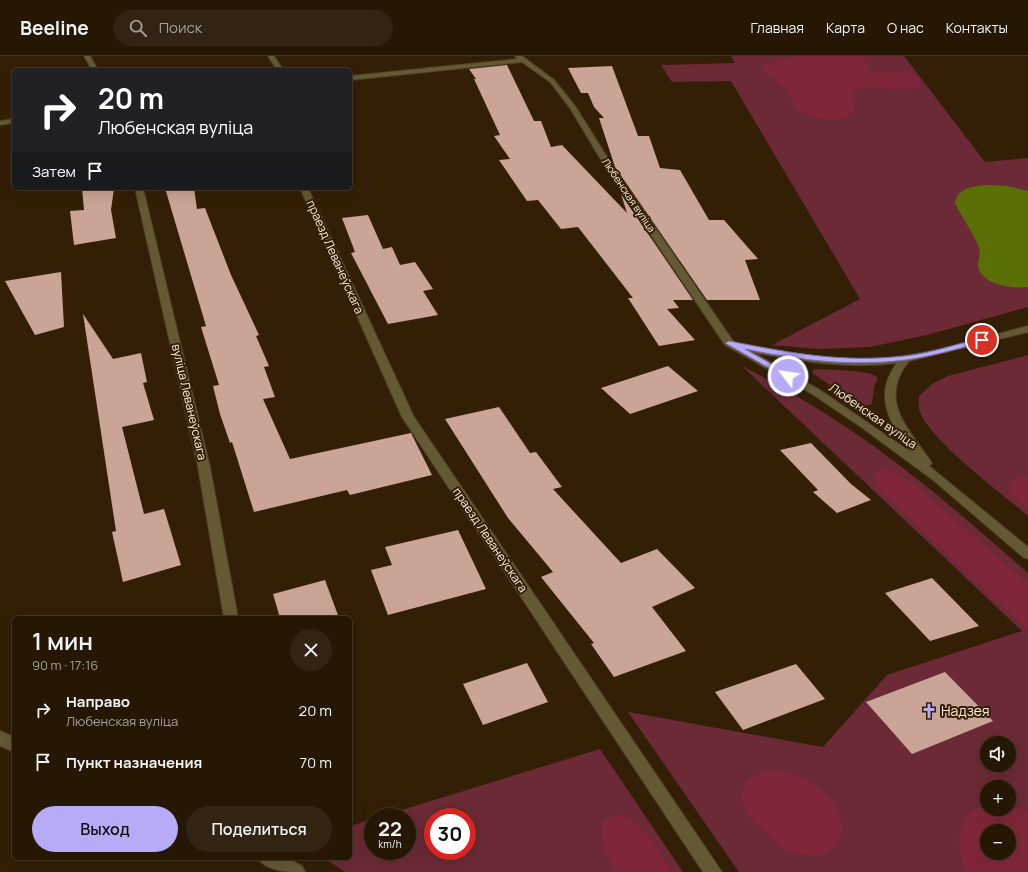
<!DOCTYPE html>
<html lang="ru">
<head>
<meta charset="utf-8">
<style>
	body { margin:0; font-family:Manrope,sans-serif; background:#322413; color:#f1f3f6; height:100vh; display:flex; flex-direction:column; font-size:15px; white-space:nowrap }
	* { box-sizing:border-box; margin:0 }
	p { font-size:13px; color:#a49f9a }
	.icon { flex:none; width:22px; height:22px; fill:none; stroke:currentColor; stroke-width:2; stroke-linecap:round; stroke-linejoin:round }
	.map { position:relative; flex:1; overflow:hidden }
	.drawer { position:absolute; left:12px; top:560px; width:340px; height:244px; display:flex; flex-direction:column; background:#261704; border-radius:6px; box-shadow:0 4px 16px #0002,0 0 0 1px #423626 }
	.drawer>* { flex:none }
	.hud { position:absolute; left:12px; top:12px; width:340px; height:122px; border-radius:6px; box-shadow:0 4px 16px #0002,0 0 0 1px #423626; background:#202124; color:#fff; overflow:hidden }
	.tools { position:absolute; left:980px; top:680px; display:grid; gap:8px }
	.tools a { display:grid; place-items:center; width:36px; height:36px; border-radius:50%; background:#261704; box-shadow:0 4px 16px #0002,0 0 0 1px #423626; font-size:20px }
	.speed { position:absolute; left:364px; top:752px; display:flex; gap:8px; font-size:20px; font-weight:700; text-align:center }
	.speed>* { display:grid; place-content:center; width:52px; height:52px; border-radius:50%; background:#261704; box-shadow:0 4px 16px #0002,0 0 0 1px #423626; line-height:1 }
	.speed small { font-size:10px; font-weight:400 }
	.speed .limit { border:6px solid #d22; background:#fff; color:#111 }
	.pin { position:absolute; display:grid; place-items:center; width:34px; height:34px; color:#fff; margin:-17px; border:2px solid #fff; border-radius:50%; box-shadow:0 1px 4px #0007 }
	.me { position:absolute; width:44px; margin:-22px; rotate:300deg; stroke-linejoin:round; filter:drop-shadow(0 0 3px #0008) }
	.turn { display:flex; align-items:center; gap:14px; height:84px; padding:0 20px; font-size:18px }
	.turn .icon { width:52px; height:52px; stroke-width:2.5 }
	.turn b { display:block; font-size:28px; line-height:34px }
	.then { display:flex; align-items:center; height:38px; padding:0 20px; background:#0003; gap:8px; font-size:15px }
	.round { display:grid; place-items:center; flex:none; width:42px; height:42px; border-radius:21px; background:#322413 }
	.headline { display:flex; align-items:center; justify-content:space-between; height:68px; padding:0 20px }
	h1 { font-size:24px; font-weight:600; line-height:30px }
	.cta { display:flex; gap:8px; margin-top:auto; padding:8px 20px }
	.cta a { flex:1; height:46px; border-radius:24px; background:#b7abf8; color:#111; font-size:16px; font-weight:600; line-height:46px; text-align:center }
	.cta a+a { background:#322413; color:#f1f3f6 }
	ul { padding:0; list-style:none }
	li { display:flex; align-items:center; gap:12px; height:52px; padding:0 20px }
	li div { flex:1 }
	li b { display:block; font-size:15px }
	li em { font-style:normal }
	header { display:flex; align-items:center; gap:24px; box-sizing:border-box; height:56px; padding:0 20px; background:#261704; border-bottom:1px solid #423626 }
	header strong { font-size:19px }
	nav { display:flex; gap:22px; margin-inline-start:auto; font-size:14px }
	.search { width:280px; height:36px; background:#322413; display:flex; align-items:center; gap:10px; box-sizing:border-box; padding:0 14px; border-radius:22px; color:#a49f9a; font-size:15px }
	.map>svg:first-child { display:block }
</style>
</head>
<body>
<header>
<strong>Beeline</strong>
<div class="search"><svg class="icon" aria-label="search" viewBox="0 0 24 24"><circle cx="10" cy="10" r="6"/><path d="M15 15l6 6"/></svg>Поиск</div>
<nav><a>Главная</a><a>Карта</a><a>О нас</a><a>Контакты</a></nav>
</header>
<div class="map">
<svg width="1028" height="816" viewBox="0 0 1028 816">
	<rect width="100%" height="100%" fill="#331f06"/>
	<g fill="#6b2a35" fill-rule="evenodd">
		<path d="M731,0H904L985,106L1028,102V251L927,279L870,291L819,293L772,289L860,243L731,25L672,26L661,9L735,7Z"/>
		<path d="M1028,299V460C1002,438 931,385 920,356C918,351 919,345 919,340L932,328L948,320Z"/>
		<path d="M742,310C802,341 859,377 912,419C952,450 990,484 1028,517V816H739L628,656L823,691L887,619L1022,575ZM987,687H1009V709H987ZM987,731H1009V753H987ZM987,775H1009V797H987Z"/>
		<path d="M820,313C832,314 872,314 878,322L874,331L872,348L865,350L860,349L812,317L814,314Z"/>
		<path d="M600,693L683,816H345L324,802H350V770L373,763V795H407V761H379ZM433,761H467V795H433Z"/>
	</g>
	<g fill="#7f2738" fill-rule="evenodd">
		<path d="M797,0H862L867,7L869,14C885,20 906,10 919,22L920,29C901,41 877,24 853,36C851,42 857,51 853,57C843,68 806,63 797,53C791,46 789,36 782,29C776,23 765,20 761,11C766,6 789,4 797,0Z"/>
		<path d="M883,413L892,414L912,427L1028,528V574L880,435C874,426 871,417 883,413Z"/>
		<path d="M1017,422H1028V453C1020,447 1010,440 1008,428Z"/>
		<path d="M768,715C778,716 789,716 799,720C819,728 845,751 842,776C841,786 831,793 824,800C812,799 801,799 790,795C781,792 772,782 766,776C760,770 752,765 748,758C734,735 746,721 768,715Z"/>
		<path d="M982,749H987V753H1009V750L1028,754V816H966C955,790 955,763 982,749ZM987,775H1009V797H987Z"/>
		<path d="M621,759C646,769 657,794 671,816H617C607,798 585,761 621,759Z"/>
	</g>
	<path fill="#5a7007" d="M987,129L1007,130L1028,135V231C1013,233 980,229 978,209C978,203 981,197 979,191C973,176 962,162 955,147C958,131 973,131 987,129Z"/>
	<g fill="#caa497">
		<path d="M507,9L534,65H541L551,91L562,89L627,157L621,138L693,244H673L679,252L667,253L695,284L659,290L628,242H633L578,171L561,173L538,144L527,145L499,104L510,103L494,80L500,79L474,23H476L469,13Z"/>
		<path d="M612,10L638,80H649L660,112L680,114L709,164H724L758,203L745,204L760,244H707L615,111L599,62H604L594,51L588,37H581L568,12Z"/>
		<path d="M82,132H114L111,154L116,182L74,189L70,155L84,154Z"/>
		<path d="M165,132H194L197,153L205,152L231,219L259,279L256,280L269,310L264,311L275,341L263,343L290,403L411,377L432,419L350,439L347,434L254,456L232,386L230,387L220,358L213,330L219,329L201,271L206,270Z"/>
		<path d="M368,159L383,193L392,191L400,209L415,206L433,233L423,235L438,259L388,268L351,197L355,196L342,162Z"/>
		<path d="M61,216L64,271L35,279L5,225Z"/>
		<path d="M83,258L113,303L141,297L147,326L143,327L154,364L122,371L144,458L164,453L181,509L123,526L112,476L116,475Z"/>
		<path d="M668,310L698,335L630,358L601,332Z"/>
		<path d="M499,351L530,397L536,396L562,431L553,433L621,507L657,493L695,532L652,551L686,595L614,621L591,588L594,587L541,521L553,516L508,462L445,363Z"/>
		<path d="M811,387L851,428L871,444L837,457L813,436L818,434L780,394Z"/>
		<path d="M458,474L486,533L388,559L371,514L392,509L385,491Z"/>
		<path d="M932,522L979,570L930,585L885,537Z"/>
		<path d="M325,524L339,562H280L273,538Z"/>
		<path d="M527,607L548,646L483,669L463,628Z"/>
		<path d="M796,608L825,643L743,674L715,636Z"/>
		<path d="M945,616L993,665L912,698L866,646Z"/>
	</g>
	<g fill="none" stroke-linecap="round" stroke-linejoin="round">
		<defs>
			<g id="minor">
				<path d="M84,0H90L98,14H92Z"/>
				<path d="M268,0H274L283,14H277Z"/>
				<path d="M515,0H522L554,24L575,50L614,112L733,285L740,289L744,288C791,298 838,306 886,302C934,298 981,282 1028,270V276L909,305C877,345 909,373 932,407L929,410L1028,491V503L1023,501L933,424L861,371L812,338L725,289L606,112L570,52L550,26L522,6L350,24V20L518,3ZM752,296C800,306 849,313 897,307C872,339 890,369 912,397L820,334Z"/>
				<path d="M14,63V67L0,69V65Z"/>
				<path d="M135,132H143L210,411L238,562H224L198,411Z"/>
				<path d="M300,132H308L414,361L722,816H703L402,361Z"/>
				<path d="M0,675L14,681V696L0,690Z"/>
				<path d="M258,802H286L302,810L305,816C289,816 266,816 258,802Z"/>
			</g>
		</defs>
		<use href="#minor" stroke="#4f3c25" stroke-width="2"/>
		<use href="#minor" fill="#635935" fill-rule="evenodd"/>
	</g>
	<path fill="#b7abf8" stroke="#776fa1" d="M982,282L986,284L985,286C959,292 931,301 905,304C850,311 798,304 745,293L791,319V322L788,323L725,287L729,285C790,297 842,307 905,300C931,297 957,288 982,282Z"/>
	<defs>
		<symbol id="church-bare" viewBox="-9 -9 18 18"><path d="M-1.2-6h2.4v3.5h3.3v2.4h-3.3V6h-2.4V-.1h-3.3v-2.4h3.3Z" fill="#b7abf8" stroke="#331f06" stroke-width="2.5" paint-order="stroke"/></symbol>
	</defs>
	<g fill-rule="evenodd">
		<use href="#church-bare" x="918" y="644" width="22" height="22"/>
	</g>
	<g text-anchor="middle" stroke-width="4" stroke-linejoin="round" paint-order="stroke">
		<g font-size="10" fill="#feefe1" stroke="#331f06">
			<text transform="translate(629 139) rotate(56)" y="4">Любенская вуліца</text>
		</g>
		<g font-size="12" fill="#feefe1" stroke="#331f06">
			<text transform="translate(335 201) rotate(66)" y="4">праезд Леванеўскага</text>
			<text transform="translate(189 346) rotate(77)" y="4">вуліца Леванеўскага</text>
			<text transform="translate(873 360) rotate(35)" y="4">Любенская вуліца</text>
			<text transform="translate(490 484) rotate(56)" y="4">праезд Леванеўскага</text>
		</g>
		<g font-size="14" fill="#feefe1" stroke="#331f06" text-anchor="start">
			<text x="941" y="660">Надзея</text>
		</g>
	</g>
</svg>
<div class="tools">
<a><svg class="icon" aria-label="sound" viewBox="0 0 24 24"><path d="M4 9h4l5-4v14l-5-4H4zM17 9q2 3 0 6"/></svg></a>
<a>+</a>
<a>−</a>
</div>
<div class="speed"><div>22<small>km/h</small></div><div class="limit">30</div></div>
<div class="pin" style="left:982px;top:284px;background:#d93025"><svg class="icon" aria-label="arrive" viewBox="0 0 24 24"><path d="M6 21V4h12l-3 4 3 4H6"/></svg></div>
<svg class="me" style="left:788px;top:320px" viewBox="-20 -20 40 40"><circle r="17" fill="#b7abf8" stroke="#fff" stroke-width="3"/><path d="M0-11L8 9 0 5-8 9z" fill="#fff"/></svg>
<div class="hud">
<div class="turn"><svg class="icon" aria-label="right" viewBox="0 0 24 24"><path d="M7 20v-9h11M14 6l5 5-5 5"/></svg><div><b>20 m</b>Любенская вуліца</div></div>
<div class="then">Затем<svg class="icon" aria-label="arrive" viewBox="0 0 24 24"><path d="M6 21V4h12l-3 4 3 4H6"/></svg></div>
</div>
<section class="drawer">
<div class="headline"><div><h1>1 мин</h1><p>90 m · 17:16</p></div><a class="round"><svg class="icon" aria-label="close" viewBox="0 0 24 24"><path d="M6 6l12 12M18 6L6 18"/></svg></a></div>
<ul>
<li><svg class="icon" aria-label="right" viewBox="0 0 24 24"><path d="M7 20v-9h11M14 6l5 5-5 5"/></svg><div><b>Направо</b><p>Любенская вуліца</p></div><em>20 m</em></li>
<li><svg class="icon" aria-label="arrive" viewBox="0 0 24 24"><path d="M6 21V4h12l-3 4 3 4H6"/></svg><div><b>Пункт назначения</b></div><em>70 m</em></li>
</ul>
<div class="cta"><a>Выход</a><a>Поделиться</a></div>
</section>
</div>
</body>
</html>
